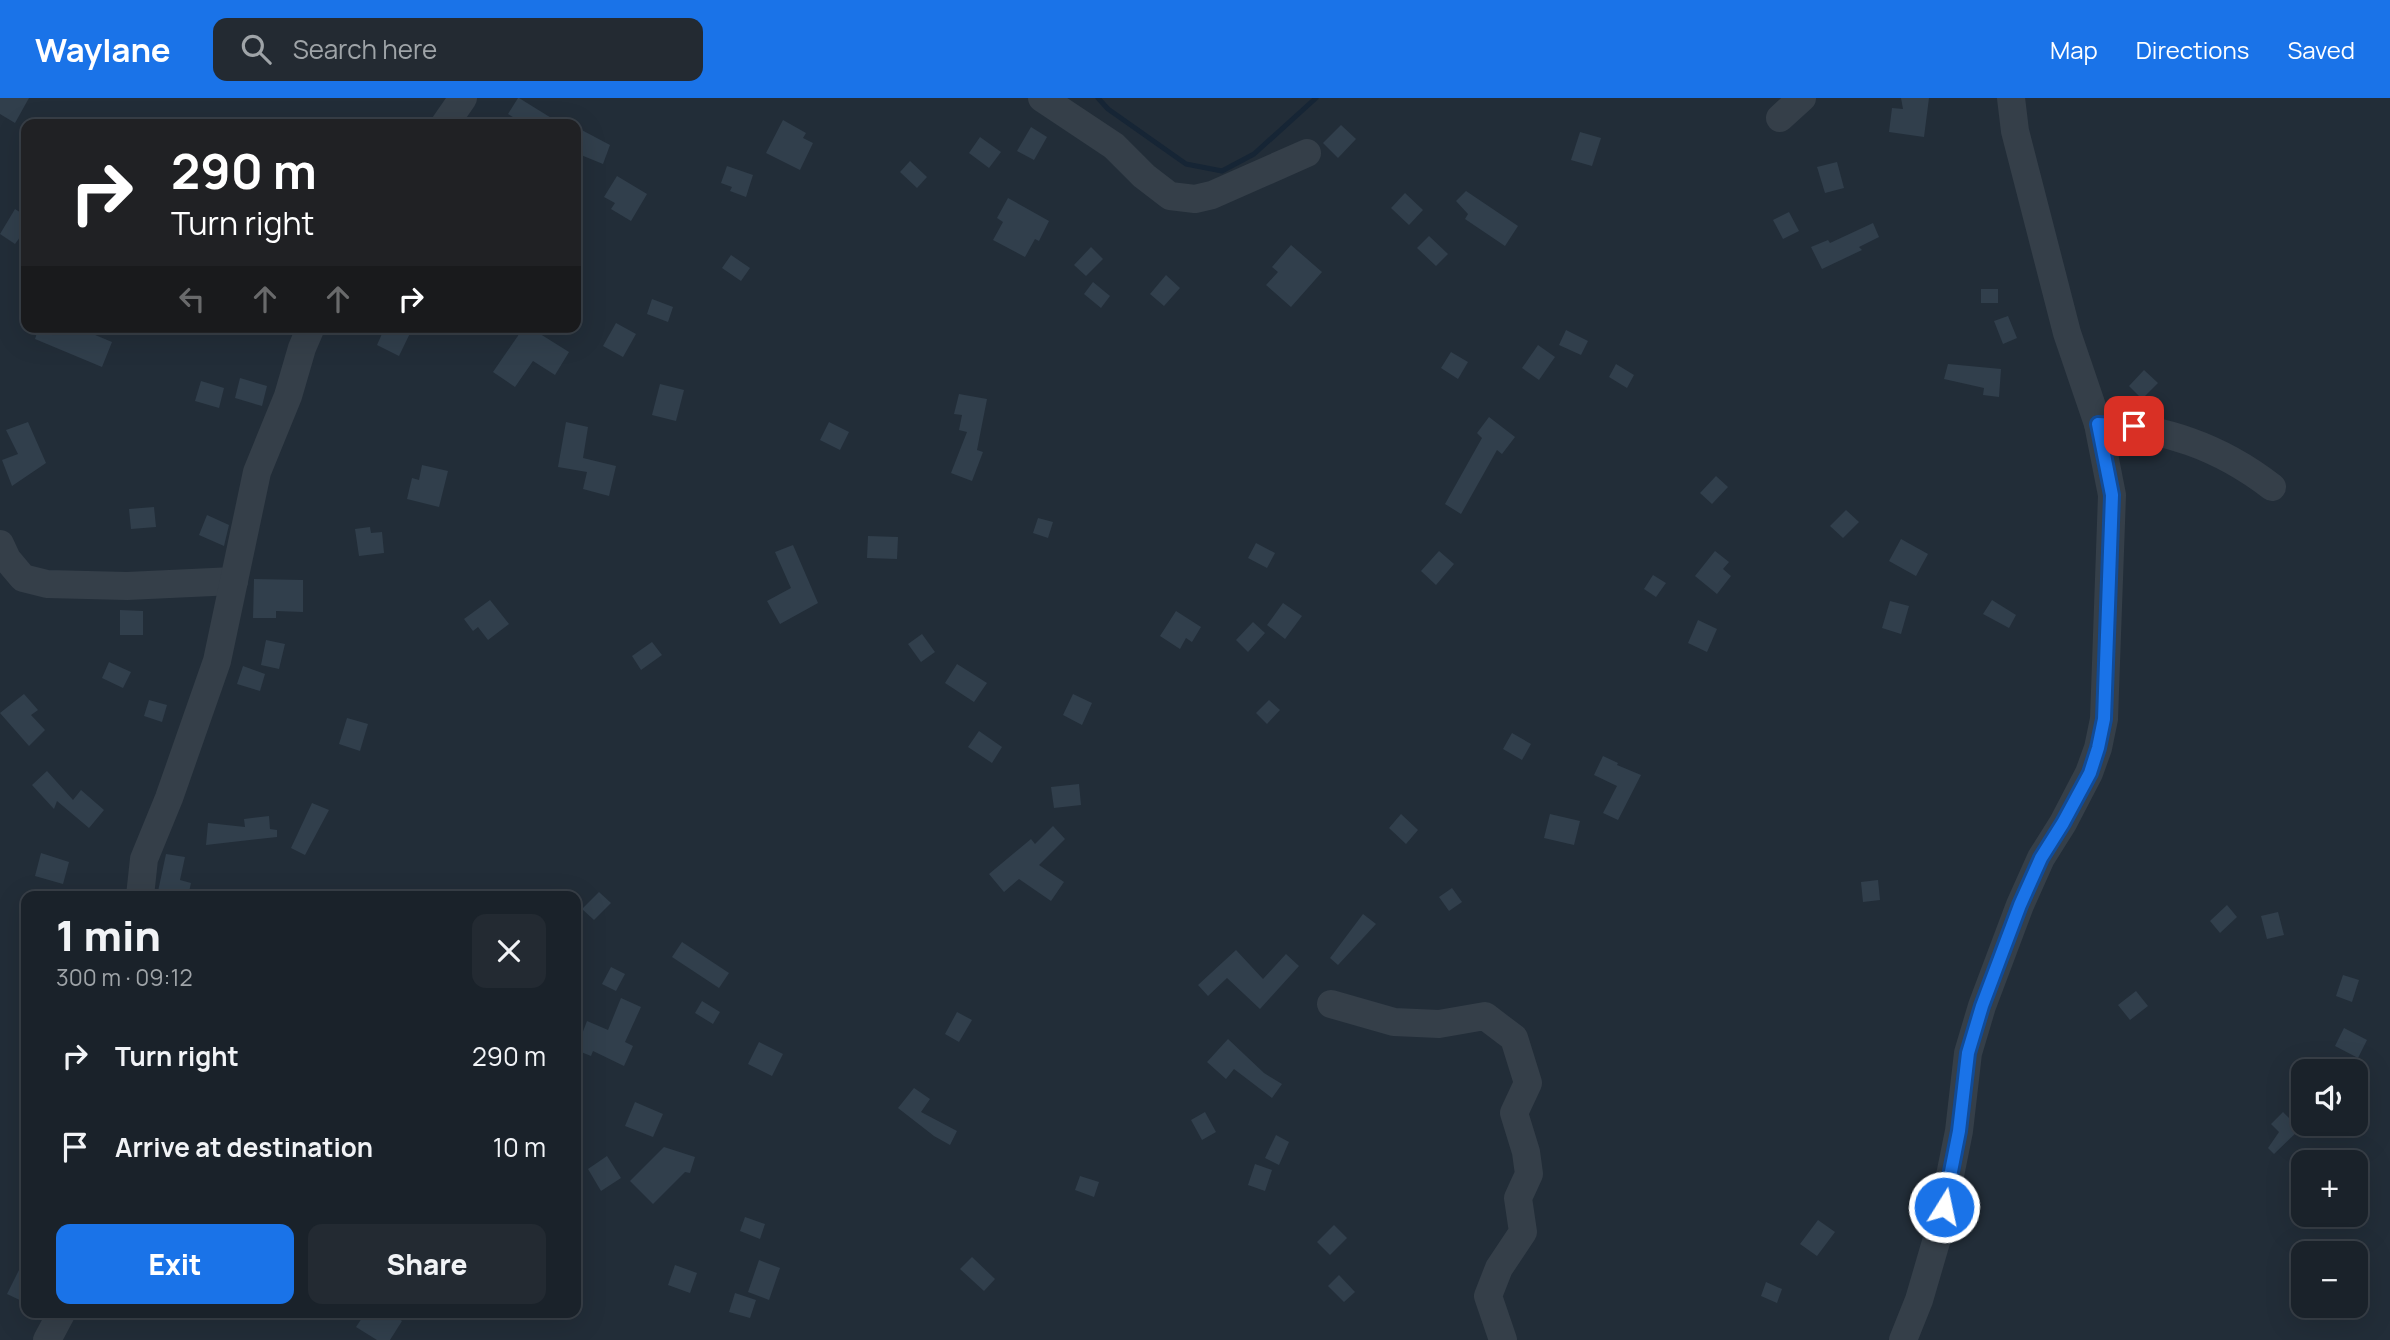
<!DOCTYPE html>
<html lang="en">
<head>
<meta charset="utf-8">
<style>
	body { margin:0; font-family:Manrope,sans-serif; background:#232a32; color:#f1f3f6; height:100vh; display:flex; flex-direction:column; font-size:26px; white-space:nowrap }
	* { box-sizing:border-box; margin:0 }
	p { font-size:23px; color:#9fa4a8 }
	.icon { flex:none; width:38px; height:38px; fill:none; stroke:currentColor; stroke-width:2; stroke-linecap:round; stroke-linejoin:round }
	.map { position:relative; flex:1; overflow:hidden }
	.drawer { position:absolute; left:21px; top:793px; width:560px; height:427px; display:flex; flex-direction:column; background:#1a222a; border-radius:14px; box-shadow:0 7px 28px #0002,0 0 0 2px #383f47 }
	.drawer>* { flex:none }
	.top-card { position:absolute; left:21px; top:21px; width:560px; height:214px; border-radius:14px; box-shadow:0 7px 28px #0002,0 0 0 2px #383f47; background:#202124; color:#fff; overflow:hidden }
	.tools { position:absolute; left:2291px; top:961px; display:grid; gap:14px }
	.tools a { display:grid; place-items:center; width:77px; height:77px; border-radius:14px; background:#1a222a; box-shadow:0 7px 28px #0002,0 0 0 2px #383f47; font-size:35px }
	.pin { position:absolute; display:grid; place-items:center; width:60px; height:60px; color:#fff; margin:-30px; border-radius:14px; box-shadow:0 4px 10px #0006 }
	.me { position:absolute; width:77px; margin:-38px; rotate:10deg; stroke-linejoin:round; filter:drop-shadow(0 0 5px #0008) }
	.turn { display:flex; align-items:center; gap:24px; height:147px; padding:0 35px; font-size:32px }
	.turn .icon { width:91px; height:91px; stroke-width:2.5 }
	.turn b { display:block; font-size:49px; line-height:60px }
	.lanes { display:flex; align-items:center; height:66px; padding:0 35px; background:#0003; justify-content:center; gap:35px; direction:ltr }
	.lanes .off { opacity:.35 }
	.round { display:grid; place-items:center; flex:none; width:74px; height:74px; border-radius:14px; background:#232a32 }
	.head { display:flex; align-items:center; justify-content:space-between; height:119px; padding:0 35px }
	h1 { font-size:42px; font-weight:800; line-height:52px }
	.cta { display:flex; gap:14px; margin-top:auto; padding:14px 35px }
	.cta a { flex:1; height:80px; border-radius:14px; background:#1a73e8; color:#fff; font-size:28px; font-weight:800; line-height:80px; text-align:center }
	.cta a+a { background:#232a32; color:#f1f3f6 }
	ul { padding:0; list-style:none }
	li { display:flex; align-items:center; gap:21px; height:91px; padding:0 35px }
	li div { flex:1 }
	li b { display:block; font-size:26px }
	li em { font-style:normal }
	header { display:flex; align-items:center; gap:42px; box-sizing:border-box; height:98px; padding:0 35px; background:#1a73e8; color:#fff }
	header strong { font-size:33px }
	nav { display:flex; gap:38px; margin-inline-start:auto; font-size:24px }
	.search { width:490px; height:63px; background:#232a32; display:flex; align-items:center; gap:18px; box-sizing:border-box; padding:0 24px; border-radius:14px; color:#9fa4a8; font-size:26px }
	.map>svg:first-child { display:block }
</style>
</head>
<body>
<header>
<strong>Waylane</strong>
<div class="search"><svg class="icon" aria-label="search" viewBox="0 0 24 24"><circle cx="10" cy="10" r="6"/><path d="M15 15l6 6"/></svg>Search here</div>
<nav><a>Map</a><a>Directions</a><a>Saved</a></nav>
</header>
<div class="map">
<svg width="2390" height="1242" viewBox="0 0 2390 1242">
	<rect width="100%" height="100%" fill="#222d38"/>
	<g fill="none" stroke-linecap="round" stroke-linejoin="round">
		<path stroke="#162535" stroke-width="5" d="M1098,0L1108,11L1186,66L1222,73L1254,56L1316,0"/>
	</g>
	<g fill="#313f4c">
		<path d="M0,0H29L15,25L0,16Z"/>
		<path d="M518,0H519L561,26H524L508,16Z"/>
		<path d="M1901,0H1929L1924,39L1889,34L1892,10L1903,11Z"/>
		<path d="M783,22L806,35L803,40L813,45L800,72L766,55Z"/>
		<path d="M1341,27L1356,41L1338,60L1323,45Z"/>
		<path d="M576,29L610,47L603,66L576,55Z"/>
		<path d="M1031,29L1047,39L1034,62L1017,53Z"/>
		<path d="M1580,34L1601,40L1592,68L1571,62Z"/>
		<path d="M980,39L1001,54L989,70L969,55Z"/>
		<path d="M910,63L927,79L917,90L900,74Z"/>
		<path d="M1837,64L1844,90L1825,95L1817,69Z"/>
		<path d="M727,68L753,77L746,99L730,93L732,89L721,85Z"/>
		<path d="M617,78L647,96L631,123L611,111L615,105L604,99Z"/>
		<path d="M1466,93L1518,128L1505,148L1465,121L1468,116L1456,103Z"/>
		<path d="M1405,95L1423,112L1409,127L1391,110Z"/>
		<path d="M1008,100L1049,123L1039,143L1035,141L1025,159L993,142L1003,124L997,120Z"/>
		<path d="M15,111L26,118V131L15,146L0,136Z"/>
		<path d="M1789,114L1799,133L1783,141L1773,122Z"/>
		<path d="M1873,125L1879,139L1859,149L1862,152L1822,171L1811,149L1828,142L1830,145Z"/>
		<path d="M1429,138L1448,156L1436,168L1417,150Z"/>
		<path d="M1291,147L1322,174L1291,209L1266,187L1278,174L1272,169Z"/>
		<path d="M1091,149L1103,161L1086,178L1074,167Z"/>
		<path d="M731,157L750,170L741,183L722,170Z"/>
		<path d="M1166,177L1180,190L1164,208L1150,196Z"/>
		<path d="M1093,184L1110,198L1101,210L1084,196Z"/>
		<rect x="1981" y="191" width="17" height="14"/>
		<path d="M652,201L673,209L668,224L647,216Z"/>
		<path d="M2008,218L2017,240L2003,246L1994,223Z"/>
		<path d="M616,225L636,236L623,259L603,248Z"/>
		<path d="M39,229H76L112,244L102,269L35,241Z"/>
		<path d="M385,229H413L399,258L377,247Z"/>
		<path d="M524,229H529L569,254L555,277L533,263L515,289L493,274Z"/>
		<path d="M1566,232L1588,243L1581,257L1559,247Z"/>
		<path d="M1538,247L1555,259L1539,282L1522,270Z"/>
		<path d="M1451,254L1468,264L1458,281L1441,270Z"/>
		<path d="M1616,266L1634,277L1627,290L1609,279Z"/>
		<path d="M1948,266L2001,271L1999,299L1983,297L1984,290L1944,281Z"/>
		<path d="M2144,272L2158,285L2142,301L2129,288Z"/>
		<path d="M240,280L267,288L262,308L235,300Z"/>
		<path d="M201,283L224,290L219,310L195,303Z"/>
		<path d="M660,286L684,292L676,323L652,317Z"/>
		<path d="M959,296L987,301L977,352L983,354L972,383L951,375L967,334L959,332L962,317L954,316Z"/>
		<path d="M1489,319L1515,339L1502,356L1497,352L1461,416L1445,406L1482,340L1477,335Z"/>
		<path d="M28,324L46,365L12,388L2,362L18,356L6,332Z"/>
		<path d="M566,324L588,329L583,360L616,368L609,398L583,391L587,374L558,369Z"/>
		<path d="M829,324L849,334L840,352L820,342Z"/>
		<path d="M422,367L448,373L439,409L407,401L412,380L419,382Z"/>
		<path d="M1716,378L1728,389L1712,406L1700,395Z"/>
		<path d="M154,409L156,429L131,431L129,411Z"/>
		<path d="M1846,412L1859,424L1843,440L1830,428Z"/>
		<path d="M207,417L229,427L224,448L199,437Z"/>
		<path d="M1038,420L1053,424L1048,440L1033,435Z"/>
		<path d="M370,429L371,435L382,434L384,455L359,458L355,431Z"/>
		<path d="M868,438L898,439L897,461L867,460Z"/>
		<path d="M1901,441L1928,456L1916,478L1889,463Z"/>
		<path d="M1256,445L1275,455L1267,470L1248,460Z"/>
		<path d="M793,447L818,505L780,526L767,503L791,490L775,454Z"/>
		<path d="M1439,453L1454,466L1436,487L1421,473Z"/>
		<path d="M1715,453L1729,464L1723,471L1731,478L1717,496L1695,478Z"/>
		<path d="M1653,477L1666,485L1656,499L1644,491Z"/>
		<path d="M254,481L303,482V514L276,513V520H253Z"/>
		<path d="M490,502L509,526L488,542L478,529L473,533L464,521Z"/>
		<path d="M1992,502L2016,517L2009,530L1983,516Z"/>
		<path d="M1890,503L1909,508L1901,536L1882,530Z"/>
		<path d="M1283,505L1302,518L1285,541L1267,527Z"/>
		<path d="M120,512L143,513V537H120Z"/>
		<path d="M1176,513L1201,529L1192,544L1186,540L1180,551L1160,538Z"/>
		<path d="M1698,522L1717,531L1707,554L1688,545Z"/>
		<path d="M1253,524L1265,535L1248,554L1236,542Z"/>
		<path d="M922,536L935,554L921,564L908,546Z"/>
		<path d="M266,542L285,546L279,571L261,567Z"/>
		<path d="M652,544L662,557L641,572L632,558Z"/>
		<path d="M109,564L131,574L123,590L102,580Z"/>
		<path d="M957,566L987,585L974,604L945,585Z"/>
		<path d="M243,568L265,576L260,593L237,586Z"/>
		<path d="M24,596L38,612L31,617L45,632L29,648L0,615Z"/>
		<path d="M1073,596L1092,605L1082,627L1063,617Z"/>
		<path d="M149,602L167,607L162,624L144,618Z"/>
		<path d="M1269,602L1280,612L1267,626L1256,615Z"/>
		<path d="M347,620L368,626L360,653L339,646Z"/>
		<path d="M979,633L1002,649L992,665L968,649Z"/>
		<path d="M1512,635L1531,646L1522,662L1503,651Z"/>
		<path d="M1603,658L1618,665L1617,667L1641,677L1618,722L1603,715L1617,688L1594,677Z"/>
		<path d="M47,673L73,702L81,692L104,712L89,730L57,703L54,711L32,687Z"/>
		<path d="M1079,686L1081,707L1054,710L1051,689Z"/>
		<path d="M312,705L329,712L305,757L291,750Z"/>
		<path d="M1401,716L1418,732L1406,746L1389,730Z"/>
		<path d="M1550,716L1580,723L1574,747L1544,740Z"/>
		<path d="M269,718L270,731L277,732V739L206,747L208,725L245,729L244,721Z"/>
		<path d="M1053,728L1065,741L1039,767L1064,784L1051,803L1019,781L1004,794L989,776L1031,741L1035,746Z"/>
		<path d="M41,755L69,764L63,786L35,778Z"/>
		<path d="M166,756L185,759L180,782L191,785L188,798H157Z"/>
		<path d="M1878,782L1880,802L1863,804L1861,784Z"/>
		<path d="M1452,790L1462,804L1449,813L1439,799Z"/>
		<path d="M599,794L611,805L594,822L582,811Z"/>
		<path d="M2227,807L2237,819L2220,835L2210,823Z"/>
		<path d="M2278,814L2284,837L2267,841L2261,818Z"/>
		<path d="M1363,816L1376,826L1338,867L1330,860Z"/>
		<path d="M682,844L729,875L719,890L672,859Z"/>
		<path d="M1236,852L1263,881L1286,856L1299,868L1260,911L1227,880L1208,898L1198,887Z"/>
		<path d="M611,869L625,876L616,893L602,886Z"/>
		<path d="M2343,877L2359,882L2352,904L2336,898Z"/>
		<path d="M2136,893L2148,908L2130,922L2118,907Z"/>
		<path d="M621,900L641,909L625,944L633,948L624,968L593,953L591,958L576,952L587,923L608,932Z"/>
		<path d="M702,903L720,914L713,926L695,915Z"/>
		<path d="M957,914L972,922L959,944L945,936Z"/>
		<path d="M2344,930L2367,942L2358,960L2335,948Z"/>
		<path d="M1228,941L1264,975L1282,986L1272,1000L1234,971L1226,981L1207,964Z"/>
		<path d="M759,944L783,956L772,978L748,966Z"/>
		<path d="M914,990L930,1001L921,1014L957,1033L950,1047L934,1038L898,1010Z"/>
		<path d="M635,1004L663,1016L653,1039L625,1028Z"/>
		<path d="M2303,1004V1028L2274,1056L2268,1050L2279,1034L2271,1026L2283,1014L2290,1021Z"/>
		<path d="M1205,1014L1216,1034L1202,1042L1191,1022Z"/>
		<path d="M1276,1037L1289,1044L1279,1067L1265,1060Z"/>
		<path d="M664,1049L695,1059L690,1075L685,1074L653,1106L630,1083Z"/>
		<path d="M607,1058L621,1080L601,1093L588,1071Z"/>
		<path d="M1255,1066L1272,1072L1265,1093L1248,1087Z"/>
		<path d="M1080,1078L1099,1084L1094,1099L1075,1092Z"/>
		<path d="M745,1119L765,1126L760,1141L740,1133Z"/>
		<path d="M1818,1122L1835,1134L1817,1158L1800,1146Z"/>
		<path d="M1334,1127L1347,1140L1330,1157L1317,1144Z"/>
		<path d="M26,1158V1205L7,1196Z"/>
		<path d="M972,1159L995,1181L984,1193L960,1171Z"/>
		<path d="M759,1162L780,1170L769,1202L748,1194Z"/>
		<path d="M675,1167L697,1175L690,1195L668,1187Z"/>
		<path d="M1339,1177L1355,1194L1344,1204L1328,1188Z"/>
		<path d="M1766,1184L1782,1191L1777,1205L1761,1198Z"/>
		<path d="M735,1195L756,1202L750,1220L729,1214Z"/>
		<path d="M366,1214H389L402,1223L390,1242H377L356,1229Z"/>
	</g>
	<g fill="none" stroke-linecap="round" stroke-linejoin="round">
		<g stroke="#353f49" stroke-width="28">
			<path d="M1042,0L1114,48L1144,78L1170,98L1195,101L1212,97L1307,55"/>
			<path d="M1780,20L1802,0"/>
			<path d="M445,26L463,0"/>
			<path d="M2098,326C2164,330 2219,348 2272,389"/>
			<path d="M0,446L7,461L23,480L47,486L127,488L234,483"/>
			<path d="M140,798L144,761L169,700L217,563L257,374L288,298L302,250L311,229"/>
			<path d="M1331,906L1394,924L1439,926L1485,918L1514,940L1528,985L1514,1015L1526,1054L1529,1076L1518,1100L1523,1134L1499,1170L1488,1198L1503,1242"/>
			<path d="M47,1242L62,1214"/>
			<path d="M1903,1242L1919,1202L1938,1137L1959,1033L1968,955L1982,908L2020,807L2041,760L2063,725L2089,675L2098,650L2104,621L2112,397L2098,326L2067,235L2015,33L2011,0"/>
		</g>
	</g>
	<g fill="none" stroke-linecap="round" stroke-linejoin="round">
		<defs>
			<path id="route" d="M1944,1109L1959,1033L1968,955L1982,908L2020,807L2041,760L2063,725L2090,675L2098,650L2104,621L2112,397L2098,326L2134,328"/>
		</defs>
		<use href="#route" stroke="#114b97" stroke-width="18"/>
		<use href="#route" stroke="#1a73e8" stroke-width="12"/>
	</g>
</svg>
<div class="tools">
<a><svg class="icon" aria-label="sound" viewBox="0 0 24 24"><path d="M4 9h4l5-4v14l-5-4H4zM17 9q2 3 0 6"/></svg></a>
<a>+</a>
<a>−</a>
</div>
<div class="pin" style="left:2134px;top:328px;background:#d93025"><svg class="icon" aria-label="arrive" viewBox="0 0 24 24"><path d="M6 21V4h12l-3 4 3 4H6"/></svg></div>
<svg class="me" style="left:1944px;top:1109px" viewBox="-20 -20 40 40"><circle r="17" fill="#1a73e8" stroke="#fff" stroke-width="3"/><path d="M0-11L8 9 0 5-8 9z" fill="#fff"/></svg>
<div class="top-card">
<div class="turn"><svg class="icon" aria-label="right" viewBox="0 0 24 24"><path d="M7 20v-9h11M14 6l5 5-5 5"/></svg><div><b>290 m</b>Turn right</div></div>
<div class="lanes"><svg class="icon off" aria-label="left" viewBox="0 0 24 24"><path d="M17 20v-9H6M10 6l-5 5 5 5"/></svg><svg class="icon off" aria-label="ahead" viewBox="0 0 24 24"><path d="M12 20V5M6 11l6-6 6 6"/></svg><svg class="icon off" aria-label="ahead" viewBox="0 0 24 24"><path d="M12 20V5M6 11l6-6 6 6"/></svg><svg class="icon" aria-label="right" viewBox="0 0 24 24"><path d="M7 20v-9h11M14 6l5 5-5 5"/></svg></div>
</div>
<section class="drawer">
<div class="head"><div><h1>1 min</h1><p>300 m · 09:12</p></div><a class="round"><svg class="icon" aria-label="close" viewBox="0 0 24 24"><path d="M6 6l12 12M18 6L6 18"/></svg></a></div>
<ul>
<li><svg class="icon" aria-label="right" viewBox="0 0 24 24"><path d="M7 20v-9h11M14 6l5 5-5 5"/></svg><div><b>Turn right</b></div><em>290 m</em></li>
<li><svg class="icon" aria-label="arrive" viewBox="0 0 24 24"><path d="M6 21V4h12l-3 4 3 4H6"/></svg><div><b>Arrive at destination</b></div><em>10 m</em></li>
</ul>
<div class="cta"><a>Exit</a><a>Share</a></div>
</section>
</div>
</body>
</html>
